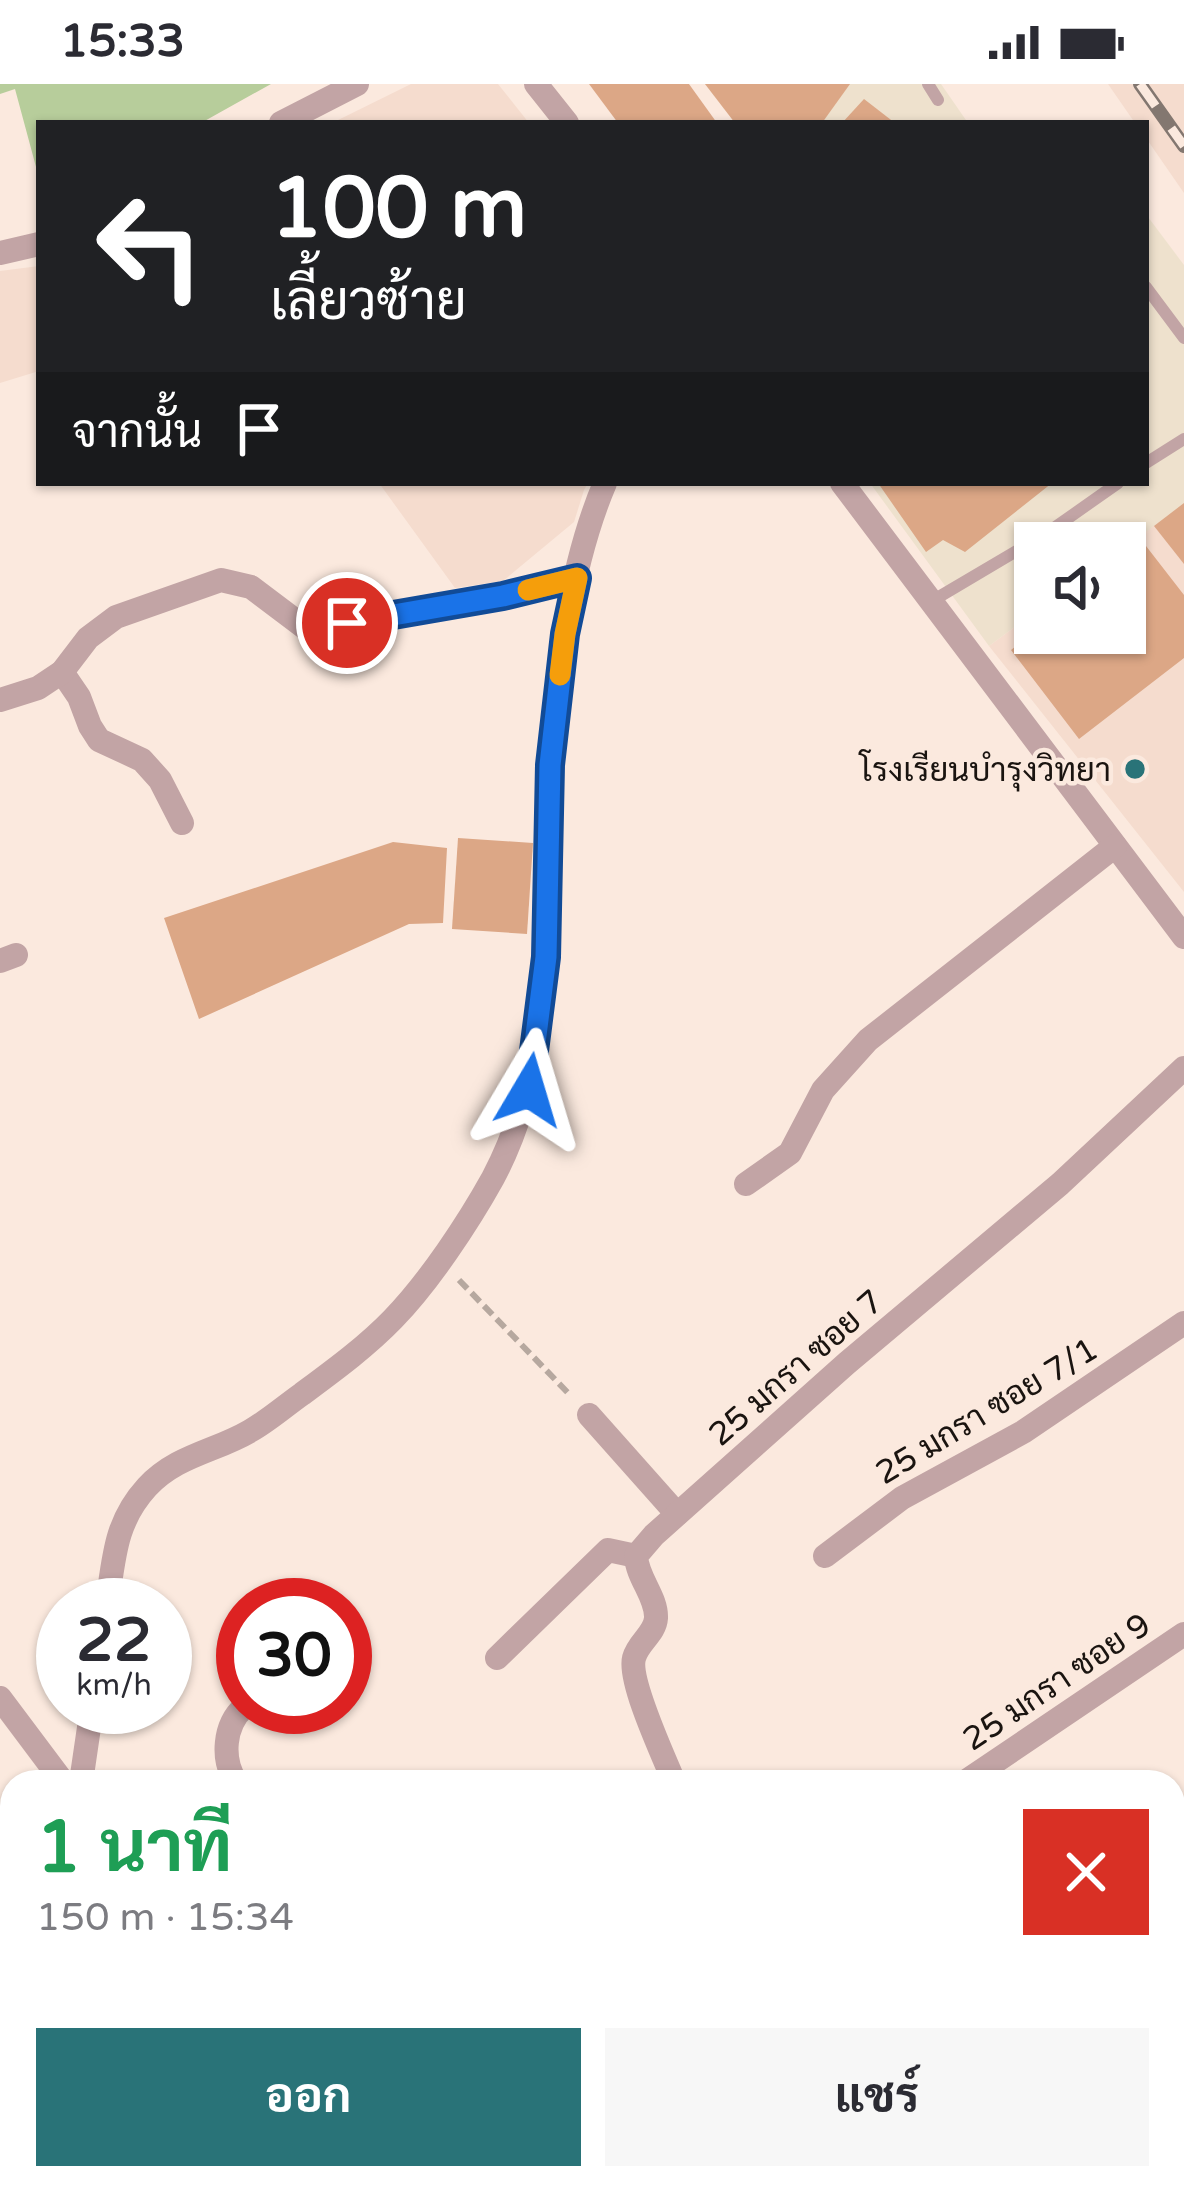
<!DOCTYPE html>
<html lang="th">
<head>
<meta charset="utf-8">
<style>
	body { margin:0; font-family:"Varela Round",Sarabun,sans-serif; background:#f7f7f7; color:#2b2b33; height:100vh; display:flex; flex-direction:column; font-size:45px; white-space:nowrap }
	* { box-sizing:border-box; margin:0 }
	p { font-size:39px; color:#7c7c81 }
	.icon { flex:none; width:66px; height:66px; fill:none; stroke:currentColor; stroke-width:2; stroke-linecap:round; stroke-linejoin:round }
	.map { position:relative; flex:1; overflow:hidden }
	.panel { position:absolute; left:0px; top:1686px; width:1185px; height:420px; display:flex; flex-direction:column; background:#fff; border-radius:36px 36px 0 0; box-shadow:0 3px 9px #0004 }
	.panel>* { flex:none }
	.top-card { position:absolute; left:36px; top:36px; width:1113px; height:366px; border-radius:0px; box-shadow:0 3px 9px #0004; background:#202124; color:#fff; overflow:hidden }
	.buttons { position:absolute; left:1014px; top:438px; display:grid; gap:24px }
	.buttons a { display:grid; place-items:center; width:132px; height:132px; border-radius:0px; background:#fff; box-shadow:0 3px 9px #0004; font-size:60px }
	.speed { position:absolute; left:36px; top:1494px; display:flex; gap:24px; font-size:60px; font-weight:700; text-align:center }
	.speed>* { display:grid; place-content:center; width:156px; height:156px; border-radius:50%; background:#fff; box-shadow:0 3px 9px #0004; line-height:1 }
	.speed small { font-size:30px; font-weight:400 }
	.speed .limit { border:18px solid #d22; background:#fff; color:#111 }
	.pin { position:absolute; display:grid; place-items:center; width:102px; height:102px; color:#fff; margin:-51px; border:6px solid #fff; border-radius:50%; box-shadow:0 3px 12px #0007 }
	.me { position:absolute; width:132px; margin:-66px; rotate:7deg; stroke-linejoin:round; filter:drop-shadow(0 0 9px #0008) }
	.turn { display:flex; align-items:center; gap:42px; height:252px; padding:0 36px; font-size:54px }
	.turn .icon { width:156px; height:156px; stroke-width:2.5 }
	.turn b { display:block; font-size:84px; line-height:102px }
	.then { display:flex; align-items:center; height:114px; padding:0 36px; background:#0003; gap:24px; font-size:45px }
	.round { display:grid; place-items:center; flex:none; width:126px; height:126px; border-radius:0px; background:#f7f7f7 }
	.head { display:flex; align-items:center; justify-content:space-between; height:204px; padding:0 36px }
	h1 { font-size:72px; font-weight:700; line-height:90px; color:#1e9e55 }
	.action { display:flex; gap:24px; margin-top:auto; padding:24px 36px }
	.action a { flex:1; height:138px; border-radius:0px; background:#297378; color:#fff; font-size:48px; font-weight:700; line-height:138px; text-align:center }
	.action a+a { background:#f7f7f7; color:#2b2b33 }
	.status { display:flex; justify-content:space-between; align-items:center; height:84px; padding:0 60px; background:#fff; direction:ltr }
	.status svg { height:33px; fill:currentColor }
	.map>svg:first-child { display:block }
</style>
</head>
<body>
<div class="status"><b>15:33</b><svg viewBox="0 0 49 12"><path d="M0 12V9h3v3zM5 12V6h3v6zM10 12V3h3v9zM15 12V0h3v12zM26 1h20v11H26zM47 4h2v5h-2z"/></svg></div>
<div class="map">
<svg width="1184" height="2106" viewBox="0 0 1184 2106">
	<rect width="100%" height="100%" fill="#fbe9de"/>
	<g fill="#f5dcce">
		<path d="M411,0H498L529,39H332Z"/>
		<path d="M1108,0H1184V109L1146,54V39H1135Z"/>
		<path d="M39,182V287L0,299V187Z"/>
		<path d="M379,399H588L584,406L574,438L503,497L455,504Z"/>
		<path d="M1184,419V808L989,562L1035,528V549H1125V463Z"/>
	</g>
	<g fill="#eee1cd">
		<path d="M705,0H941L968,39H735Z"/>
		<path d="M1148,133L1184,181V420L1125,463V459H1035V528L989,562L870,399H1146V134Z"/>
	</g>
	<path fill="#b7cd9b" d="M0,0H271L201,39H39V94L15,5L0,10Z"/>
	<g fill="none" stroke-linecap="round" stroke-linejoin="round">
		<g stroke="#96c0ec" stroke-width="36">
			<path d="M0,1761L12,1777"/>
			<path d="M244,2094L253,2106"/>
		</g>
	</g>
	<g fill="#dca786">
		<path d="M589,0H689L717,39H618Z"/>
		<path d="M705,0H850L822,39H735Z"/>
		<path d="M864,15L895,39H842Z"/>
		<path d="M878,399H1052L965,468L943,456L926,468Z"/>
		<path d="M1184,419V480L1154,442Z"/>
		<path d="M1146,462L1184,511V574L1079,655L1011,566L1033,549H1125V478Z"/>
		<path d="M458,754L533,759L527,850L452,845Z"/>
		<path d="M393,758L447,764L443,839L409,840L199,935L164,834Z"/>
	</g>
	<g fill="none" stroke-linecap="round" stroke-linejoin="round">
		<path stroke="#b6a89f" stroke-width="6" stroke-dasharray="12 6" stroke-linecap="butt" d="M459,1196L571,1312"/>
		<g stroke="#c2a4a5" stroke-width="12">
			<path d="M928,0L938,16"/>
			<path d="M1146,203L1184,254"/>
			<path d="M1146,379L1184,355"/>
			<path d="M932,517L1047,449L1118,399"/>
		</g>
		<g stroke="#c2a4a5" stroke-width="24">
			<path d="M536,0L567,39"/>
			<path d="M281,39L357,0"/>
			<path d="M0,169L39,160"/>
			<path d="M842,399L1184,853"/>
			<path d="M62,588L79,613L90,642L99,656L142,676L160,696L182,739"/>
			<path d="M0,616L38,604L62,588L88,554L116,533L221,496L251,503L308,546L504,512L577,494"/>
			<path d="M0,877L16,871"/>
			<path d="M746,1100L790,1069L823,1006L868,956L1115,762"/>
			<path d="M589,1331L677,1430"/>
			<path d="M825,1472L902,1414L1023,1348L1184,1239"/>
			<path d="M107,1521C114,1476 114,1439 147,1403C177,1371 214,1368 250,1347C268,1337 285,1322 302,1310C333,1287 366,1263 393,1235C429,1198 468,1139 493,1094C560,969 543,820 550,684C555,594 570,481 605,399"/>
			<path d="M497,1574L608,1466L636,1472"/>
			<path d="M0,1614L63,1698"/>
			<path d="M81,1698L92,1623"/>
			<path d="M236,1698C221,1675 224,1641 244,1623"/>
			<path d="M674,1698C664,1673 628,1597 634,1574C638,1558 655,1550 656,1534C657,1513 637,1494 636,1472L654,1451L847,1279L1060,1100L1184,984"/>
			<path d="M965,1698L1184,1550"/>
			<path d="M0,1906L12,1922"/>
			<path d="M1173,1917L1184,1909"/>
			<path d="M0,2050L12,2038"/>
			<path d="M140,2094L149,2106"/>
			<path d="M348,2094L356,2106"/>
			<path d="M889,2106L907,2094"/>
		</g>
		<defs>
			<path id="rail" d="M1140,0L1184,62"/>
		</defs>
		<use href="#rail" stroke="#837770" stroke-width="14"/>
		<use href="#rail" stroke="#fbe9de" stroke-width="9" stroke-dasharray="27" stroke-linecap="butt"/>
	</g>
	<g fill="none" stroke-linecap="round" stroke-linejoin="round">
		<defs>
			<path id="route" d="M347,539L503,512L577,494L565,550L550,681L546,873L529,1006"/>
		</defs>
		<use href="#route" stroke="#114b97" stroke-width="30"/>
		<use href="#route" stroke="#1a73e8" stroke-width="21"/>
		<path stroke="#f59e0b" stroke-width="21" d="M528,506L577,494L565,550L560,591"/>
	</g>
	<circle fill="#297378" stroke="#fbe9de" stroke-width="4.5" cx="1135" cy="685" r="12"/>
	<g text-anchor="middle" stroke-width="9" stroke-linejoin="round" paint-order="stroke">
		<g font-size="33" fill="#1a1410" stroke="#fbe9de" text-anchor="end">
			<text x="1111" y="697">โรงเรียนบำรุงวิทยา</text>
		</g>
		<g font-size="33" fill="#1a1410" stroke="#fbe9de">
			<text transform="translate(795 1283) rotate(-41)" y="12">25 มกรา ซอย 7</text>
			<text transform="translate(986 1326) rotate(-31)" y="12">25 มกรา ซอย 7/1</text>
			<text transform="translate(1056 1597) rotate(-34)" y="12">25 มกรา ซอย 9</text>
		</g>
	</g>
</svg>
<div class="buttons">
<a><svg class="icon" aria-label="sound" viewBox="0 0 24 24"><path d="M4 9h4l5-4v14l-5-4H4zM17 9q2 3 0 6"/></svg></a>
</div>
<div class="speed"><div>22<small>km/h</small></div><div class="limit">30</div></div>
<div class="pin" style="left:347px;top:539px;background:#d93025"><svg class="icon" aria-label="arrive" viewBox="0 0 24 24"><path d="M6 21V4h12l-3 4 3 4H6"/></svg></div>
<svg class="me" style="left:529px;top:1006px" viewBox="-20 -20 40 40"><path d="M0-17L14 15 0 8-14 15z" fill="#1a73e8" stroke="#fff" stroke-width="4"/></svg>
<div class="top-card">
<div class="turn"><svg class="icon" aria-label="left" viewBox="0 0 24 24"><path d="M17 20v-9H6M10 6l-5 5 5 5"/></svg><div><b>100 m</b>เลี้ยวซ้าย</div></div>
<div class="then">จากนั้น<svg class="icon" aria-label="arrive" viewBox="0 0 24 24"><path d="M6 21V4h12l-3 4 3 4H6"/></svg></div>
</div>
<section class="panel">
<div class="head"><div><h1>1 นาที</h1><p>150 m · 15:34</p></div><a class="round" style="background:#d93025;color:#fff"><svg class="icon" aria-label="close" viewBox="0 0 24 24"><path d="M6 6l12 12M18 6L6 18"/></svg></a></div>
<div class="action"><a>ออก</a><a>แชร์</a></div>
</section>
</div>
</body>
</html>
